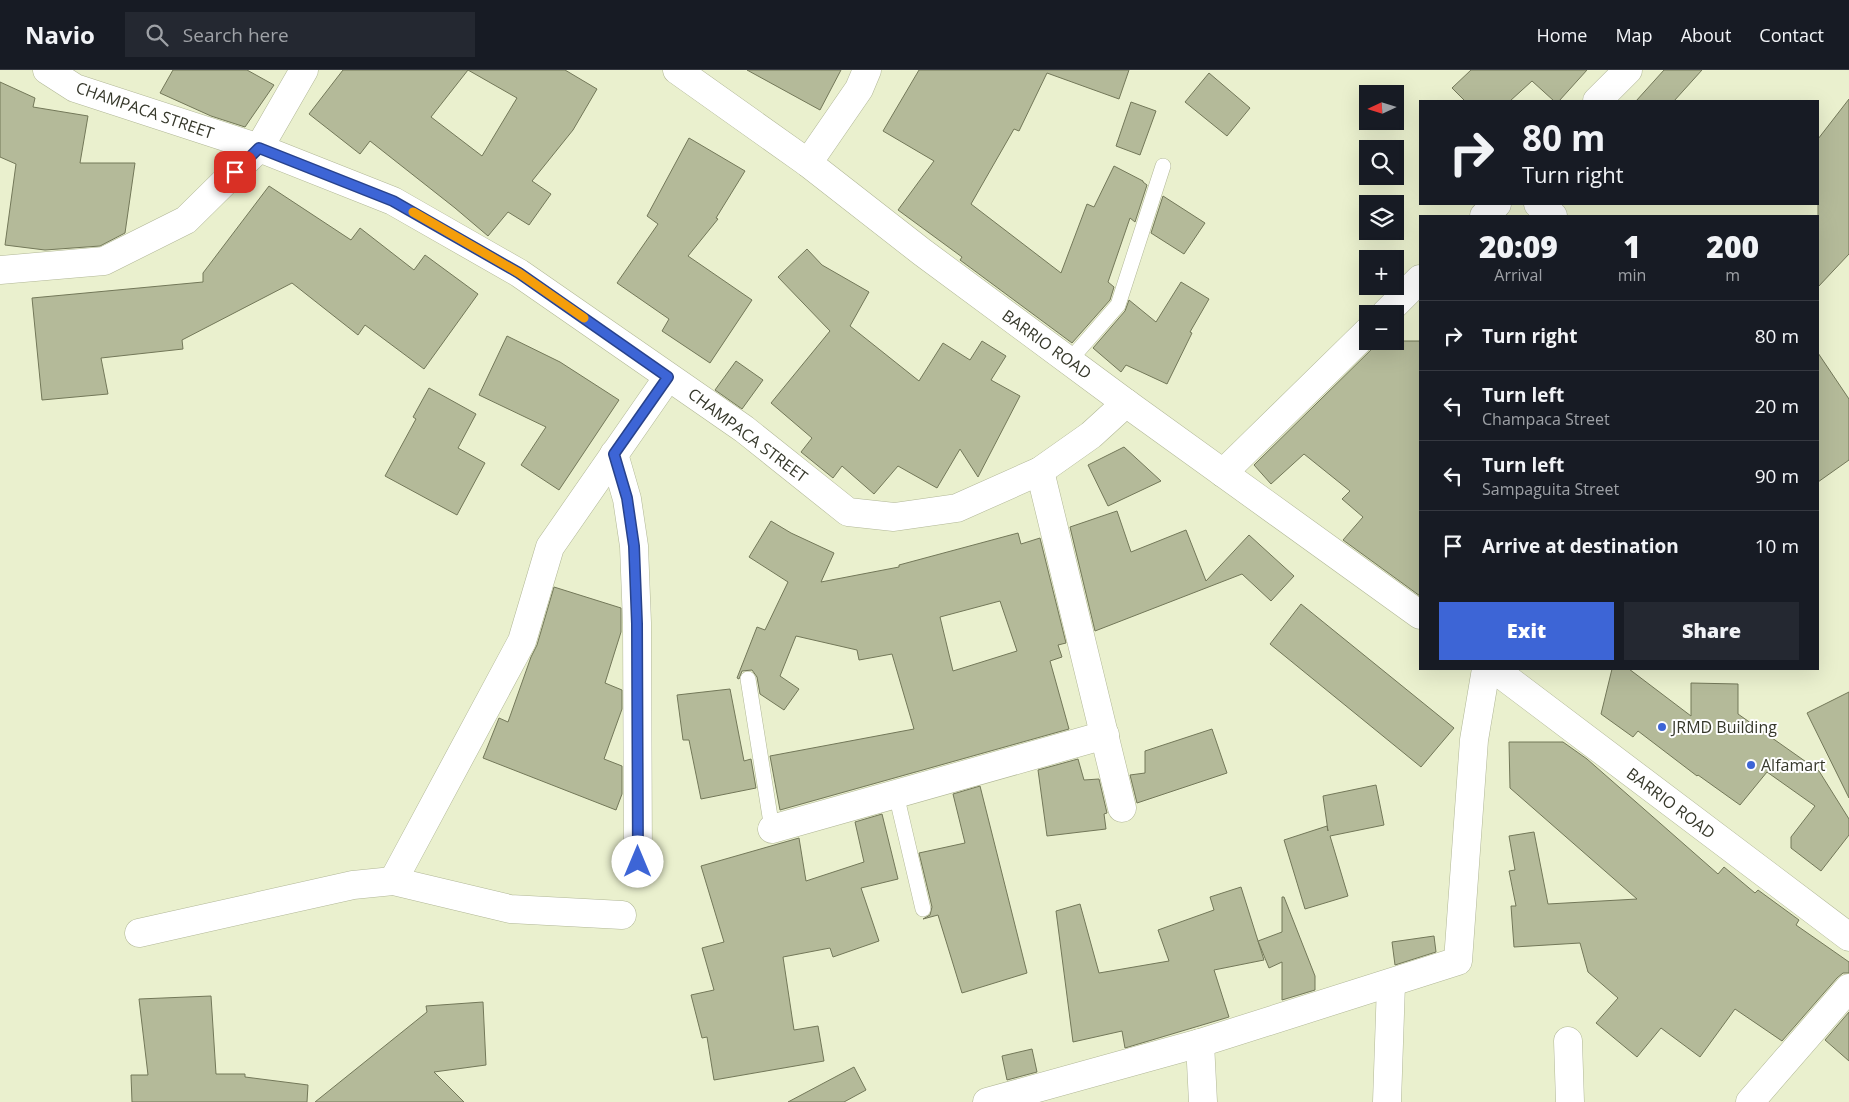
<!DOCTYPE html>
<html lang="en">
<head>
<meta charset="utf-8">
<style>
	body { margin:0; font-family:"Open Sans",sans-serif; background:#242831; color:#f1f3f6; height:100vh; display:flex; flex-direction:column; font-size:19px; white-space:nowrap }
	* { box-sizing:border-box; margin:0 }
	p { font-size:16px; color:#9ea1a6 }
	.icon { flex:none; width:28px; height:28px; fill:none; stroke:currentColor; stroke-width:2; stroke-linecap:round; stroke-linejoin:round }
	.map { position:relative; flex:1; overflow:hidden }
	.panel { position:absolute; left:1419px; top:145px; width:400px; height:455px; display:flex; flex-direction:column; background:#171b24; border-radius:0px; box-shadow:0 5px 20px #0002 }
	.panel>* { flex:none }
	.guide { position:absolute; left:1419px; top:30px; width:400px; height:105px; border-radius:0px; box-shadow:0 5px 20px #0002; background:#171b24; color:#f1f3f6; overflow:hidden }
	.needle { width:32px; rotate:266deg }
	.controls { position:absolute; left:1359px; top:15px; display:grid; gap:10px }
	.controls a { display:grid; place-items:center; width:45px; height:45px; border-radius:0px; background:#171b24; box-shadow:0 5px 20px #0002; font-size:25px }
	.pin { position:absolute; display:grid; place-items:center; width:42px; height:42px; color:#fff; margin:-21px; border-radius:10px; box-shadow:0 2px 8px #0006 }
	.me { position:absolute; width:55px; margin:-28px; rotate:0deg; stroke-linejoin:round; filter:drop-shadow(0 0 4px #0008) }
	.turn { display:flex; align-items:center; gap:18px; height:105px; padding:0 20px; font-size:22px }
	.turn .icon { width:65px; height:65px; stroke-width:2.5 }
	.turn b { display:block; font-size:35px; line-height:42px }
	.eta { display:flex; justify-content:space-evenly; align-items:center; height:85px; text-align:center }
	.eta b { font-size:30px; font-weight:800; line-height:35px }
	.primary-button { display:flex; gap:10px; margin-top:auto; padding:10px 20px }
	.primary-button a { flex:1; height:58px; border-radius:0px; background:#3d65d6; color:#fff; font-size:20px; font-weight:800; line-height:58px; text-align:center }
	.primary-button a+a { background:#242831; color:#f1f3f6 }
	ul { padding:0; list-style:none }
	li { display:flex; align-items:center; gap:15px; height:70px; padding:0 20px; border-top:1px solid #363941 }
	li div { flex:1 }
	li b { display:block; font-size:19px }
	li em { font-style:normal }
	header { display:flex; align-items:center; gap:30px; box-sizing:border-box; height:70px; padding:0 25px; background:#171b24; border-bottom:1px solid #363941 }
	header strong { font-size:24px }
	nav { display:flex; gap:28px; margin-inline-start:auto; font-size:18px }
	.search { width:350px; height:45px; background:#242831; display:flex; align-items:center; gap:12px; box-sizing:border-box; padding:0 18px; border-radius:0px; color:#9ea1a6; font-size:19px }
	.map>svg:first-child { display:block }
</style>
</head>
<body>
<header>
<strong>Navio</strong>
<div class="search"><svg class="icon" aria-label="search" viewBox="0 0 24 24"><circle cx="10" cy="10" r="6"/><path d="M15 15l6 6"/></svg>Search here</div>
<nav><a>Home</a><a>Map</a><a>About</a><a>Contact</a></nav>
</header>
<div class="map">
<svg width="1849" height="1032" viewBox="0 0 1849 1032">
	<rect width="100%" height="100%" fill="#eaf0ce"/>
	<g fill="#b4ba99" stroke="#737859" fill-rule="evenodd">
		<path d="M173,0H247L274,15L245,57L211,46L160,23Z"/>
		<path d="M343,0H468L431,47L482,86L517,28L468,0H565L597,19L573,60L532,111L551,124L529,155L508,142L488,166L455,138L370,71L360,84L309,44Z"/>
		<path d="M747,0H841L820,40Z"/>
		<path d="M919,0H1129L1119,29L1047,3L1019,61L1014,59L971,134L1061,203L1087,134L1094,137L1114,96L1143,111V112L1147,115L1135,152L1130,148L1108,212L1114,217L1110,230L1072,273L960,190L962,187L898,140L934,91L883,61Z"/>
		<path d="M1471,0H1587L1559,31H1554L1532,11L1510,31H1465L1452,18Z"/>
		<path d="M1664,0H1702L1674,31H1636Z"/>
		<path d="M1209,3L1250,38L1227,66L1185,32Z"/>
		<path d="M0,12L35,28L33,37L88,46L80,93H135L125,163L100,176L45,180L5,175L16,94L0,87Z"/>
		<path d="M1849,29V184L1818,217V69Z"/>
		<path d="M1131,32L1156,41L1140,85L1116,76Z"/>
		<path d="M689,68L745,101L716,148L718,149L688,186L752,230L710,293L662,261L669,249L617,213L658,154L647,146Z"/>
		<path d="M269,116L351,170L360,158L414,200L425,185L478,224L424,299L365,255L358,265L292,213L182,270L183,279L101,288L108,324L42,330L32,228L203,212V203Z"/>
		<path d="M1163,126L1205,153L1184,184L1151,163Z"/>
		<path d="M807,179L822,195L869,222L850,256L919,311L943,273L970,290L982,271L1006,286L991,310L1020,326L978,407L960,379L937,418L898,396L874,424L842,396L833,408L801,382L812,368L771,333L830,261L778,207Z"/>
		<path d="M1181,212L1209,229L1190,262L1192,263L1167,314L1126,295L1121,302L1093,278L1125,241L1129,230L1156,252Z"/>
		<path d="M507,266L560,292L619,330L559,420L521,395L546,357L479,325Z"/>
		<path d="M1380,271H1420V526L1343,470L1363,447L1342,429L1350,421L1304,384L1271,414L1254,395Z"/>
		<path d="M1818,283L1849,329V390L1818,412Z"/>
		<path d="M736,291L763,310L742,339L715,320Z"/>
		<path d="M429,318L476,344L458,378L485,393L457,445L385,406L416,349L413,347Z"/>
		<path d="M1124,377L1161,411L1108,436L1088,395Z"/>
		<path d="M1117,441L1131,482L1186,460L1206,511L1249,465L1294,506L1271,531L1242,504L1095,561L1070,457Z"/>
		<path d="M771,451L791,463L834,483L821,512L899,497V495L1018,463L1021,474L1040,468L1066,573L1058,575L1062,587L1050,591L1069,659L780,740L770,686L914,659L892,584L859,590L857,580L796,566L780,606L799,619L784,640L760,624L757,607L752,600L742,601L739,609L737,608L757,557L765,560L788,512L749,487ZM1000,531L1017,581L953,601L940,547Z"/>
		<path d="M554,517L621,538V562L605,613L622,620V639L604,689L622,696V724L616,740L483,688L499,648L508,652L531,587L537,575Z"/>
		<path d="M1301,534L1454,658L1421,697L1270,574Z"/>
		<path d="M1612,599H1629L1691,646V613L1738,614V644L1819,701L1849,749V765L1821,801L1791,778V767L1815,736L1767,702L1740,735L1698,705L1697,706L1638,661L1633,667L1601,644Z"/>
		<path d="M730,619L744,691L751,689L756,718L701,729L689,670H683L677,625Z"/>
		<path d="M1849,622V728L1807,643Z"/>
		<path d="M1212,659L1227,703L1137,733L1130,705L1145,703V681Z"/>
		<path d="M1509,672H1563L1587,689L1718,804L1724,797L1755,823L1758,820L1799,850L1796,855L1849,892V903H1843L1837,908L1782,971L1735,939L1700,987L1661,958L1637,987L1596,953L1618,928L1588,902L1580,873L1514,877L1511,836H1516L1509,801L1515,800L1509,766L1534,762L1548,834L1637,829L1510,718Z"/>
		<path d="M1078,689L1084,710L1099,709L1107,743L1104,744L1106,759L1047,766L1038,700Z"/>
		<path d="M1376,715L1384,755L1330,766L1348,826L1305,839L1284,770L1327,756L1328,761L1323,726Z"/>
		<path d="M980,716L1027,903L962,923L938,845L923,849L930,845L932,837L919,783L965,773L953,724Z"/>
		<path d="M882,744L898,809L861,818L879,871L833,887L830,878L783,887L794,960L818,956L824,991L714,1010L707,967L702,968L691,925L714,920L702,878L724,872L701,796L799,768L806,811L864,792L855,752Z"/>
		<path d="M1241,817L1264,890L1214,900L1229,947L1125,978L1122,961L1073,972L1056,841L1080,834L1099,903L1169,891L1158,860L1214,840L1210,827Z"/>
		<path d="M1282,827H1284L1315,906V920L1282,930V892L1269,898L1258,871L1282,862Z"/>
		<path d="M1434,866L1436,882L1395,895L1392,872Z"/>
		<path d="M211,926L216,1004H245V1007L308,1015L307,1032H132L131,1005H148L139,929Z"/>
		<path d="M483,932L486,995L434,1002L464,1032H315L427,942L426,936Z"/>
		<path d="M1849,942V991L1825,970Z"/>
		<path d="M1032,979L1037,1002L1007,1010L1002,986Z"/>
		<path d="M854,997L866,1020L844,1032H788Z"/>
	</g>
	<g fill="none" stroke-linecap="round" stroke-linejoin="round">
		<defs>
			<g id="lane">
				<path d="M1069,291L1118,235L1163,96"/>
				<path d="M748,609L772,759"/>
				<path d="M896,724L923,839"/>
			</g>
			<g id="street">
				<path d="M47,0L75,18L259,78L393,131L519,203L744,359L848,442L894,447L957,438L1040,401L1091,365L1126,333"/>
				<path d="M1597,31L1628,0"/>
				<path d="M1538,134L1553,146"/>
				<path d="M1484,146L1497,134"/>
				<path d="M0,200L104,191L186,150L259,78L304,0"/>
				<path d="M1385,244L1420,209"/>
				<path d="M614,384L627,429L634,476L637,553L638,792"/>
				<path d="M1040,401L1122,738"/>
				<path d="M1223,403L1368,261"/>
				<path d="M772,759L1105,665"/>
				<path d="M393,811L522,571L550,477L668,307"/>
				<path d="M139,863L353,815L393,811L510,839L622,845"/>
				<path d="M1568,971L1570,1032"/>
				<path d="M1200,973L1203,1032"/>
				<path d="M987,1032L1200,973L1458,891L1474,670L1486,599"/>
				<path d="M1387,1032L1391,914"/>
				<path d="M1750,1032L1849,918"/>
			</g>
			<g id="secondary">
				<path d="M677,0L808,93L922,182L1126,333L1420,545"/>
				<path d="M808,93L859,19L867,0"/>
				<path d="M1494,599L1849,867"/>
			</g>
		</defs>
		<use href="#lane" stroke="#b1b796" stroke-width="16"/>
		<use href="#street" stroke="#b1b796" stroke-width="29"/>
		<use href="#secondary" stroke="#b1b796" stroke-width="29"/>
		<use href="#lane" stroke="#fff" stroke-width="15"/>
		<use href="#street" stroke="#fff" stroke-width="28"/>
		<use href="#secondary" stroke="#fff" stroke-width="28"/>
	</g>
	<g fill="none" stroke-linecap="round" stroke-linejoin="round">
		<defs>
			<path id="route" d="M235,102L259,78L393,131L519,203L668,307L614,384L627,428L634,476L637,554L638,792"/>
		</defs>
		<use href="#route" stroke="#28428b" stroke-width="12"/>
		<use href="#route" stroke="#3d65d6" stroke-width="9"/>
		<path stroke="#f59e0b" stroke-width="9" d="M413,142L519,203L584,248"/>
	</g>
	<g fill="#3d65d6" stroke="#fff" stroke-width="2">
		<circle cx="1662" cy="657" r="5"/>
		<circle cx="1751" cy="695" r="5"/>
	</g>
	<g text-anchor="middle" stroke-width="4" stroke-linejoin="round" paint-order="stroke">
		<g font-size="16" fill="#36382b" stroke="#fff">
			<text transform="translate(145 40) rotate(19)" y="6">CHAMPACA STREET</text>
			<text transform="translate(1047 274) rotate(36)" y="6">BARRIO ROAD</text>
			<text transform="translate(748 365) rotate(37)" y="6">CHAMPACA STREET</text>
			<text transform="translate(1671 733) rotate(37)" y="6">BARRIO ROAD</text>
		</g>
		<g font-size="16" fill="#36382b" stroke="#fff" text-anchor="start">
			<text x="1672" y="663">JRMD Building</text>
			<text x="1761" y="701">Alfamart</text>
		</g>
	</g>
</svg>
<div class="controls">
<a><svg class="needle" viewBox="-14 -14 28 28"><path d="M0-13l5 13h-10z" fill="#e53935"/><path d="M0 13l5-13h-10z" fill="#9ea1a6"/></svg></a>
<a><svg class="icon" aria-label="search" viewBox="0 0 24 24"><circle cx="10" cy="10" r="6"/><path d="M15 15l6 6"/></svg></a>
<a><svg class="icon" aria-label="layers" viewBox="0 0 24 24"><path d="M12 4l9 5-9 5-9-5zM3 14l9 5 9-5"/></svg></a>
<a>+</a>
<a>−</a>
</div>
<div class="pin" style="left:235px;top:102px;background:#d93025"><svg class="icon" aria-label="arrive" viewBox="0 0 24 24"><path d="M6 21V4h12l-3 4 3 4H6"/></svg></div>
<svg class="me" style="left:638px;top:792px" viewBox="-20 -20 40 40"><circle r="19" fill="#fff"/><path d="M0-13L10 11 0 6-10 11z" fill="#3d65d6"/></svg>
<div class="guide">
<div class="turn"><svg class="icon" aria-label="right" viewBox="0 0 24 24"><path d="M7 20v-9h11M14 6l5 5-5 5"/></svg><div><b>80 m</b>Turn right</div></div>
</div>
<section class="panel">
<div class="eta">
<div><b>20:09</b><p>Arrival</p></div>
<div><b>1</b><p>min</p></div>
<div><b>200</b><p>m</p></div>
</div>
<ul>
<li><svg class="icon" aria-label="right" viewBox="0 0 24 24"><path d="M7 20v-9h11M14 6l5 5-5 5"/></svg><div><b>Turn right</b></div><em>80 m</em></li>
<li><svg class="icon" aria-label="left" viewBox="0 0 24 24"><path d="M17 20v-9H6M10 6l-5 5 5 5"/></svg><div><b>Turn left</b><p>Champaca Street</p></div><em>20 m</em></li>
<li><svg class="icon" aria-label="left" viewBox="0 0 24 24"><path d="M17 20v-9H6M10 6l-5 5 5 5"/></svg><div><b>Turn left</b><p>Sampaguita Street</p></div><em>90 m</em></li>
<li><svg class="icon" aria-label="arrive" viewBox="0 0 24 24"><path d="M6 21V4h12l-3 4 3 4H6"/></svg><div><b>Arrive at destination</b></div><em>10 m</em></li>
</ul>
<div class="primary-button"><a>Exit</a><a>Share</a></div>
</section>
</div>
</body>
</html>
